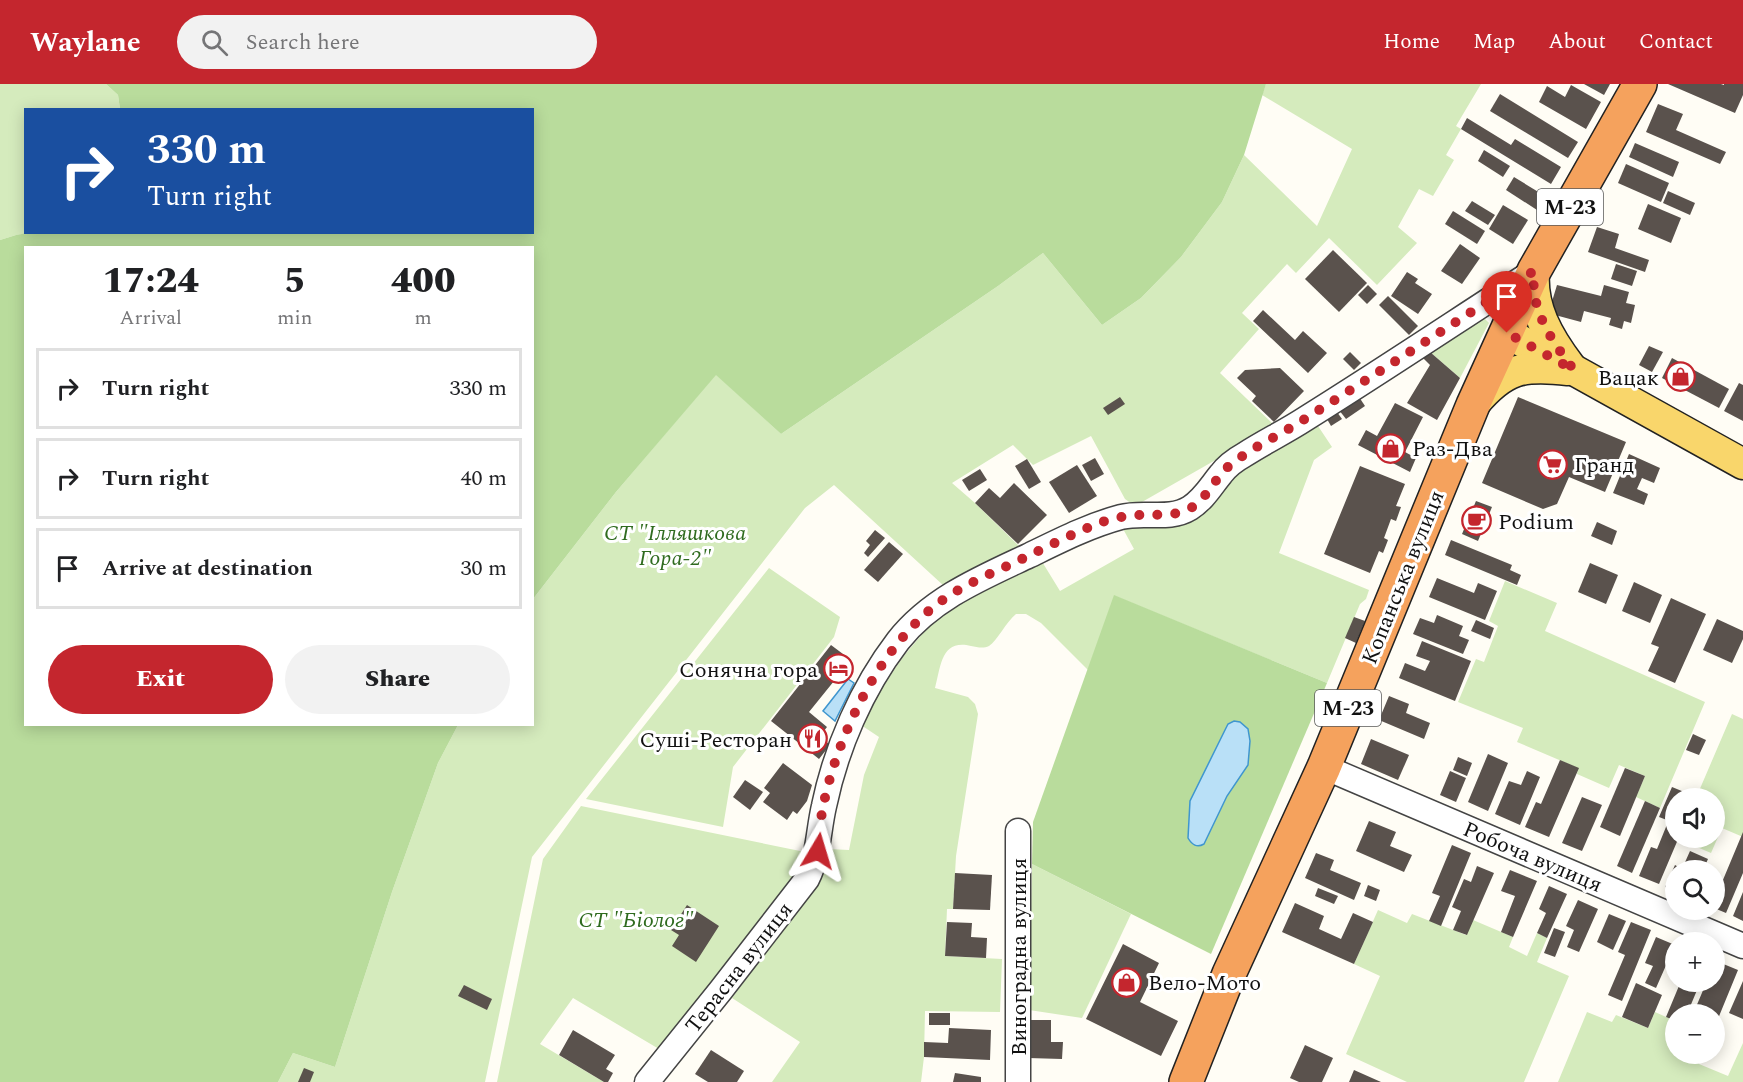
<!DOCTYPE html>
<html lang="en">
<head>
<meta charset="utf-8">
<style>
	body { margin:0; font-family:Spectral,serif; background:#f2f2f2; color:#202124; height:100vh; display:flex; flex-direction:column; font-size:22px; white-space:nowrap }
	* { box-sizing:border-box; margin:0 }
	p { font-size:20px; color:#757577 }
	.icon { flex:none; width:33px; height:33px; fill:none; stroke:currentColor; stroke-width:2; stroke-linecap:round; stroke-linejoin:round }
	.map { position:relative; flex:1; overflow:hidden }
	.details { position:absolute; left:24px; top:162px; width:510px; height:480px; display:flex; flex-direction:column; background:#fff; border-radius:0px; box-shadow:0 3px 15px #0003 }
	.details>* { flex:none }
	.banner { position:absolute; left:24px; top:24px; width:510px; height:126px; border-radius:0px; box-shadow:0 3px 15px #0003; background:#1a4fa0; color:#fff; overflow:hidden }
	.buttons { position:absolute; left:1665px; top:704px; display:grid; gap:12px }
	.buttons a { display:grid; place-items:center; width:60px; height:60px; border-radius:50%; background:#fff; box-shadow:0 3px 15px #0003; font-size:30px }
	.pin { position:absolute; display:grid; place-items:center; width:51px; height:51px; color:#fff; margin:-62px -26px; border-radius:50% 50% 50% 0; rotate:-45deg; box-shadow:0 0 6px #0007 }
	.pin .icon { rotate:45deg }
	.me { position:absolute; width:66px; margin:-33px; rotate:7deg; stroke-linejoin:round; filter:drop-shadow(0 0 4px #0008) }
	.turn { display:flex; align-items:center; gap:21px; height:126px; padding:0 24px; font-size:27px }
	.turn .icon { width:78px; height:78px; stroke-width:2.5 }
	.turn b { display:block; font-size:42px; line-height:51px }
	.eta { display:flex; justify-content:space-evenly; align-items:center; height:102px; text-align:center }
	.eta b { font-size:36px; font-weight:800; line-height:42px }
	.action { display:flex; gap:12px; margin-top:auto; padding:12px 24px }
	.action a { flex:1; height:69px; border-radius:36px; background:#c4262e; color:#fff; font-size:24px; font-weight:800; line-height:69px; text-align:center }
	.action a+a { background:#f2f2f2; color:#202124 }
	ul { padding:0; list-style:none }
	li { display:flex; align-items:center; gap:18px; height:81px; margin:0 12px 9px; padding:0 12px; border:3px solid #e0e0e0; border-radius:0px }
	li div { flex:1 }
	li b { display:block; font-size:22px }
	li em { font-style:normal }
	header { display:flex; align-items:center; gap:36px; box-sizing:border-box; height:84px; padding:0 30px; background:#c4262e; color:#fff }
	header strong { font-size:28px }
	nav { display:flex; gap:33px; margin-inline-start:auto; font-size:21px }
	.search { width:420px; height:54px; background:#f2f2f2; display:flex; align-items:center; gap:15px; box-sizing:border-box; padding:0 21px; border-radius:33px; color:#757577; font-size:22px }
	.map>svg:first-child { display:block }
</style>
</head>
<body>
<header>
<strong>Waylane</strong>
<div class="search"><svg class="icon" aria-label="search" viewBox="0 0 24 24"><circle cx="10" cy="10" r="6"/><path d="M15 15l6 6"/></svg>Search here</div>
<nav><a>Home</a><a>Map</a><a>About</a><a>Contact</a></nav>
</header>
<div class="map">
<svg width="1743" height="998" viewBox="0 0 1743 998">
	<rect width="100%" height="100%" fill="#fffdf5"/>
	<g fill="#d5ebbd">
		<path d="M0,0H106L118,11L120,25L26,26V148L33,149L16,151L0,156Z"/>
		<path d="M1266,0H1481L1456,42L1461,45L1446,71L1454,76L1433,112L1419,105L1398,143L1417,159L1377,201L1329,154L1296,189L1287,180L1242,229L1259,245L1220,289L1275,342L1135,422L1125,415L1091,352L1033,381L1013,361L952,399L975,419L1021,464L944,502L834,401L805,424L532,773L485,998H278L293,969L335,983L392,808L438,679L458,641L532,640L533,515L616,408L716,290L781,350L998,202L1043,169L1102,241L1141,214L1181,173L1222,118L1244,71L1317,142L1352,65L1262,11Z"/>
		<path d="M1484,234L1489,239L1460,294L1430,268Z"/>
		<path d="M1316,339L1332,363L1314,376L1279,469L1369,506L1366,515L1360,520L1327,599L1115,512L1088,586L1041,539L1026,530H1016C1006,538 997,557 989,562C983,565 977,563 971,562C941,555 941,582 935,604L968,613L975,620L978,630L956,772L953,825H947L945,872L1002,875L1000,928L925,927L924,973L921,998H772L800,958L732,914L817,799L825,784L829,765L849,766L864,691L879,653L861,641L876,613L902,574L929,542L954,522L1041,476L1060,507L1134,465L1122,443L1209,423L1219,413L1236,388Z"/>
		<path d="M769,484L840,533L834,553L733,683L723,743L586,715Z"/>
		<path d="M1505,497L1557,519L1545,547L1705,618L1660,724L1636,713L1645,692L1619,681L1609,704L1577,690L1578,684L1517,658L1523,644L1458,618L1476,575L1484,578L1498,542L1489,537Z"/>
		<path d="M1732,630L1743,635V753L1722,744L1711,769L1678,755L1679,753H1714V714H1696Z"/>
		<path d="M581,722L805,768L800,788L659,965L573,914L540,960L604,998H497L543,775Z"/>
		<path d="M1032,780L1131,830L1082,934L1029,926Z"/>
		<path d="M1378,826L1407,839L1412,830L1466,851L1473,836L1513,853L1509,863L1527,872L1537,849L1547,854L1537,878L1569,892L1524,998H1407L1346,970L1380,892L1354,880Z"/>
		<path d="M1587,928L1612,938L1616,931L1648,944L1655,928L1675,937L1676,969H1698L1702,971L1699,980L1728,992L1743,959V998H1558Z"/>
	</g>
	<g fill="#b9dc9c">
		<path d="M106,0H1266L1244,71L1222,118L1181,173L1141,214L1102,241L1043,169L998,202L781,350L716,291L616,408L533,515L532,164H26V640L458,641L438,679L392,808L335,983L293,969L278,998H0V156L16,151L33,148H532V26L120,25L118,11Z"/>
		<path d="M1114,511L1327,599L1211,870L1032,780L1033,738Z"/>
	</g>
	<g fill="#b9e0f7" stroke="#3f96cf" stroke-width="1.5">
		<path d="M848,595L854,599L835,637L823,627Z"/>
		<path d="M1234,637L1240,638L1248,645L1250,657L1248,681L1227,712L1204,760C1197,764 1192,761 1188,754L1190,717L1225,646L1228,640Z"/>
	</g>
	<g fill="#5a524d">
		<path d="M1584,0H1610L1604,11Z"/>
		<path d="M1668,0H1721L1724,1V0H1743V11L1735,29Z"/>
		<path d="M1571,1L1601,18L1586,45L1539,18L1547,2L1565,13Z"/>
		<path d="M1500,10L1578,58L1568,74L1490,27Z"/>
		<path d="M1658,20L1683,30L1676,46L1726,68L1720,80L1646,48Z"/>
		<path d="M1467,34L1511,61L1515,55L1561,83L1551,100L1461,45Z"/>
		<path d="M1635,59L1679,78L1673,93L1629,73Z"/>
		<path d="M1484,66L1510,82L1503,93L1478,77Z"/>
		<path d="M1626,80L1669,99L1661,118L1618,99Z"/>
		<path d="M1514,93L1545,112L1537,126L1506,106Z"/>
		<path d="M1668,107L1695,119L1690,131L1663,119Z"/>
		<path d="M1472,117L1495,131L1488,141L1465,127Z"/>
		<path d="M1648,120L1681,134L1671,159L1638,145Z"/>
		<path d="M1503,121L1528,136L1513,160L1489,145Z"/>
		<path d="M1453,127L1485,147L1477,160L1445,140Z"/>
		<path d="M1597,143L1619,150L1615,164L1649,176L1645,188L1588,168Z"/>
		<path d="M1460,160L1480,174L1462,200L1441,187Z"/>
		<path d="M1333,166L1367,199L1339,228L1305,195Z"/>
		<path d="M1616,180L1637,187L1632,202L1611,195Z"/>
		<path d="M1407,188L1418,195L1415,199L1432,210L1418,230L1391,212Z"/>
		<path d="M1368,201L1377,210L1367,220L1358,211Z"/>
		<path d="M1557,201L1601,212L1604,201L1629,208L1626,219L1635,221L1631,239L1624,237L1622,245L1609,241L1611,234L1584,227L1581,238L1555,231L1550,224Z"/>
		<path d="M1388,212L1418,242L1409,251L1379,221Z"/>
		<path d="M1263,226L1295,256L1303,247L1327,269L1308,289L1253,237Z"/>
		<path d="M1649,262L1663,268L1652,288L1639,281Z"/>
		<path d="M1350,268L1361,279L1354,286L1343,275Z"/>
		<path d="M1430,268L1460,294L1437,336L1407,319L1430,281L1422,273Z"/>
		<path d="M1672,274L1729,305L1719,324L1662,294Z"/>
		<path d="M1280,284L1304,307L1274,338L1252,317L1256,312L1237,294L1245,286Z"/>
		<path d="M1739,299L1743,301V337L1724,327Z"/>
		<path d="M1120,313L1125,320L1108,331L1103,324Z"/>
		<path d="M1359,313L1365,322L1346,335L1339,326Z"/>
		<path d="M1518,313L1626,358L1605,408L1569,393L1557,420L1543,425L1482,399Z"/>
		<path d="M1395,319L1423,333L1405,368L1416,374L1410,388L1358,361L1366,346L1377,352Z"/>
		<path d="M1337,328L1342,335L1331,342L1327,335Z"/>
		<path d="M1629,370L1660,384L1654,399L1642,394L1637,405L1648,410L1644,421L1613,409Z"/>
		<path d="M1095,374L1104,390L1091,397L1082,381Z"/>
		<path d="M1027,375L1041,398L1029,405L1015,382Z"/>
		<path d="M1077,381L1097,412L1069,429L1049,398Z"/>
		<path d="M1360,382L1405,400L1396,422L1401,423L1396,437L1391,435L1384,454L1388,456L1383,469L1379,467L1370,489L1324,470Z"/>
		<path d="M980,385L987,396L969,407L962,396Z"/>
		<path d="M1014,399L1047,431L1018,460L975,419L989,404L1000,414Z"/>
		<path d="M1476,417L1492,423L1478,457L1462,450Z"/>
		<path d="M1597,438L1617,447L1612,461L1591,452Z"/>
		<path d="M875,446L885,454L868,473L864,469L870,461L866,457Z"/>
		<path d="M1451,456L1512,481L1510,486L1521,491L1517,501L1445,471Z"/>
		<path d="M889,458L903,470L878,498L864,486Z"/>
		<path d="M1590,479L1618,491L1606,520L1578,508Z"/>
		<path d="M1437,494L1474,509L1478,499L1497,507L1485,536L1429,513Z"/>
		<path d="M1634,498L1662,511L1650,539L1622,527Z"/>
		<path d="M1671,514L1706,530L1675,599L1648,587L1659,563L1651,560Z"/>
		<path d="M1437,531L1463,542L1459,552L1469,556L1463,570L1413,550L1420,534L1434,539Z"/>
		<path d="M1354,533L1365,537L1356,559L1345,554Z"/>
		<path d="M1717,535L1743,547V555L1732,579L1703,566Z"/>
		<path d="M1476,536L1494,544L1490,555L1471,547Z"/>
		<path d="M1422,557L1471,577L1455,617L1399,594L1405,579L1425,587L1430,577L1416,572Z"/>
		<path d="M831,561L851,576L809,628L827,643L820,652L830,661L819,675L771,637Z"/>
		<path d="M1389,612L1409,620L1406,629L1430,639L1424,655L1379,636Z"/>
		<path d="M1693,650L1706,656L1699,671L1686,666Z"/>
		<path d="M1371,655L1409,671L1398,696L1361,680Z"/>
		<path d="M1488,670L1508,679L1488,727L1468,718Z"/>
		<path d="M1458,673L1472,679L1467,692L1453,686Z"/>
		<path d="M1560,676L1579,684L1549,753L1525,743L1536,718L1541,720Z"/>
		<path d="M783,679L812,701L807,717L797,730L793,727L787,736L763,718L770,709L764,704Z"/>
		<path d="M1625,684L1645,692L1620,752L1600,743Z"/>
		<path d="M1450,687L1466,694L1456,718L1440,711Z"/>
		<path d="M1527,687L1540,693L1520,741L1495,730L1509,697L1521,701Z"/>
		<path d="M745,696L763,708L750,726L733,713Z"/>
		<path d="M1672,703L1694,712L1693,714H1676V729L1672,738L1659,733Z"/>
		<path d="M1582,713L1602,721L1582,767L1562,759Z"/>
		<path d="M1645,717L1660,724L1632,789L1617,782Z"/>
		<path d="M1369,737L1396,748L1390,762L1412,771L1404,788L1356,767Z"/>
		<path d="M1668,738L1676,741V753H1679L1659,800L1639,792L1651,763L1657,765Z"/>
		<path d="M1743,748V789L1726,829L1714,824V801L1720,803Z"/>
		<path d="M1452,761L1471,769L1441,842L1429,837L1440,812L1432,809Z"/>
		<path d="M1690,767L1708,775L1703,786H1676V808L1665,803L1675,781L1682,785Z"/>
		<path d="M1316,769L1334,776L1330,786L1361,799L1354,816L1305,794Z"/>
		<path d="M1477,782L1494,789L1467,851L1453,846L1461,827L1452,823L1464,795L1471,798Z"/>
		<path d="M1510,786L1537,797L1513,853L1501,848L1515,812L1501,807Z"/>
		<path d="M955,789L992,791L990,826L953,825Z"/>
		<path d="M1368,801L1380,806L1376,817L1364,812Z"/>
		<path d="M1549,802L1567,810L1547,854L1537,849L1546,829L1539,825Z"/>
		<path d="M1318,804L1338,812L1334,820L1315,812Z"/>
		<path d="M1743,808V837L1733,832Z"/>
		<path d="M1578,816L1598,825L1579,868L1567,863L1574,846L1566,842Z"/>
		<path d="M1295,819L1324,832L1319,845L1341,855L1353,829L1373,838L1354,880L1282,848Z"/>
		<path d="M687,821L719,842L696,878L672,862L679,851L671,846Z"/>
		<path d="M1609,830L1626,837L1613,866L1597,858Z"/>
		<path d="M947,838L972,839L971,853L987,854L986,874L945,872Z"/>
		<path d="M1631,838L1651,846L1622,917L1608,911L1625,871L1618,868Z"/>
		<path d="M1554,844L1565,848L1555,873L1544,869Z"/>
		<path d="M1656,853L1675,861L1656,904L1645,899L1653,882L1645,879Z"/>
		<path d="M1123,860L1159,879L1140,918L1178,937L1161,972L1086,935Z"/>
		<path d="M1716,877L1738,886L1715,942L1714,930H1693L1707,897H1714Z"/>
		<path d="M1681,897H1696L1700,899L1687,930H1676V937L1666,933Z"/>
		<path d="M1743,897V935L1729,929Z"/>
		<path d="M1636,899L1662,911L1648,944L1622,933Z"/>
		<path d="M464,901L492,915L487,926L458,912Z"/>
		<rect x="929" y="929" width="21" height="12"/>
		<path d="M1029,936H1051V958H1063L1062,975L1028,974Z"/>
		<path d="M949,944L991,946L990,976L924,973V958L948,959Z"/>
		<path d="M573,946L615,971L606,985L613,989L608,998H604L559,971Z"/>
		<path d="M1305,961L1333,974L1322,998H1299L1290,994Z"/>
		<path d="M711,966L744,987L737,998H708L695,990Z"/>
		<path d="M304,984L314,988L310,998H298Z"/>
		<path d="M1354,986L1381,998H1349Z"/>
		<path d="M955,989L981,993V998H953Z"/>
	</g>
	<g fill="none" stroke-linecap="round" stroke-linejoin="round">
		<defs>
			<g id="minor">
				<path d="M1324,683L1743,862"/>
				<path d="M647,998L721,906L807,795C819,771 818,748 824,722C836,664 862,604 898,557C931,515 981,494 1028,472C1059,457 1088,442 1121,433C1144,427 1169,437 1190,424C1204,415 1211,402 1221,390C1227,382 1235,376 1244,371C1264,358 1285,348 1305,335C1382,287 1458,236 1534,187"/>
				<path d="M1018,998V747"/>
			</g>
			<g id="major">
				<path d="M1534,187C1531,223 1548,253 1570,282"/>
				<path d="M1507,249L1743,380"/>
				<path d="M1475,319C1505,284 1522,281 1568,286"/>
			</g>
			<path id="highway" d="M1186,998L1229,890L1324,683L1473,321L1534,187L1640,0"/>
		</defs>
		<use href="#minor" stroke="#444" stroke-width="27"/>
		<use href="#major" stroke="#222" stroke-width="33"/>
		<use href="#highway" stroke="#222" stroke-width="36"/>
		<use href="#minor" stroke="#fff" stroke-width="24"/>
		<use href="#major" stroke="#f9d66b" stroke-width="30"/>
		<use href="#highway" stroke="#f5a25d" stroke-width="33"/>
	</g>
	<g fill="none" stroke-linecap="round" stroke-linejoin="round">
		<path stroke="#c4262e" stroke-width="10" stroke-dasharray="0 18" d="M818,767C819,753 820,738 823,723C837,653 878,566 936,521C963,500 996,488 1026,473C1051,461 1076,448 1102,438C1114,434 1128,431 1141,431C1157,430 1173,433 1189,425C1204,417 1211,402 1222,389C1228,382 1236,376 1244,371C1265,357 1287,347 1308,333C1384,285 1459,236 1534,187C1530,226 1551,256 1574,286L1507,249"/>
	</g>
	<defs>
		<symbol id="shop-ring" viewBox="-11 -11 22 22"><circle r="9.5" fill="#fff" stroke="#c4262e" stroke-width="1.5"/><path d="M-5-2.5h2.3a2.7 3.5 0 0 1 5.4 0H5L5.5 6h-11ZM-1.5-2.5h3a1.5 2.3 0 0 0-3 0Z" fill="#c4262e"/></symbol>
		<symbol id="supermarket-ring" viewBox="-11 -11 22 22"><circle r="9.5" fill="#fff" stroke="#c4262e" stroke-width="1.5"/><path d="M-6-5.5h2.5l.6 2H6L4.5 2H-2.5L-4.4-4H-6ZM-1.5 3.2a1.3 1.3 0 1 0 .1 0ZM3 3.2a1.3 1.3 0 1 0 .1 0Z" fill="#c4262e"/></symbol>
		<symbol id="cafe-ring" viewBox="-11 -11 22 22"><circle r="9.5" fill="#fff" stroke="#c4262e" stroke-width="1.5"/><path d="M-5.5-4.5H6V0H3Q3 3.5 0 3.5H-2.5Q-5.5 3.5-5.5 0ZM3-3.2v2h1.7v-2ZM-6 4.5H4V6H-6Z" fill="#c4262e"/></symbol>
		<symbol id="hotel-ring" viewBox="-11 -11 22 22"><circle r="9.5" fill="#fff" stroke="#c4262e" stroke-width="1.5"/><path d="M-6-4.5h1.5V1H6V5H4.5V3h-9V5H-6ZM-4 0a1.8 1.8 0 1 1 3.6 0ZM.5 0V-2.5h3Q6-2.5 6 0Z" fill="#c4262e"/></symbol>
		<symbol id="restaurant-ring" viewBox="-11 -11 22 22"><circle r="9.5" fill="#fff" stroke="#c4262e" stroke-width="1.5"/><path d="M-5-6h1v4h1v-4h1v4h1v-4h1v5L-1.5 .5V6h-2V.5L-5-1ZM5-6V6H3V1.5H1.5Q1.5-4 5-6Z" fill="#c4262e"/></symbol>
	</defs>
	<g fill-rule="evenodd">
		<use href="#shop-ring" x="1664" y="276" width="33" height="33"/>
		<use href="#shop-ring" x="1374" y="348" width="33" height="33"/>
		<use href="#supermarket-ring" x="1536" y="364" width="33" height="33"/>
		<use href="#cafe-ring" x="1460" y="420" width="33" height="33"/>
		<use href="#hotel-ring" x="822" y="568" width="33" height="33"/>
		<use href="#restaurant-ring" x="796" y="638" width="33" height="33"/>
		<use href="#shop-ring" x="1110" y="882" width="33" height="33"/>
	</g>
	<g text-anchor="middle" stroke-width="6" stroke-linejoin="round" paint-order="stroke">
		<g fill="#fff" stroke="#585858" stroke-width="1.5">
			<rect x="1537" y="105" width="66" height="36" rx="4.5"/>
			<rect x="1315" y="606" width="66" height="36" rx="4.5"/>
		</g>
		<g font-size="21" font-weight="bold" fill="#111">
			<text x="1570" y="130">М-23</text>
			<text x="1348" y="631">М-23</text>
		</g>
		<g font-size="22" fill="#111" stroke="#fff" text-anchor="start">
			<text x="1659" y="301" text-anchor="end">Вацак</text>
			<text x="1412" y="372">Раз-Два</text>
			<text x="1574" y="388">Гранд</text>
			<text x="1498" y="445">Podium</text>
			<text x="818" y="593" text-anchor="end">Сонячна гора</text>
			<text x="792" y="663" text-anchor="end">Суші-Ресторан</text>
			<text x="1148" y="906">Вело-Мото</text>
		</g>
		<g font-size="22" font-style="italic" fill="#2f6b1f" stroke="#fff">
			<text x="675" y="456">СТ "Ілляшкова<tspan x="675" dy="25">Гора-2"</tspan></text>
			<text x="636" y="843">СТ "Біолог"</text>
		</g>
		<g font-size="22" fill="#111" stroke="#fff">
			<text transform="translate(1402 493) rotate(-68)" y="8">Копанська вулиця</text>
			<text transform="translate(1533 772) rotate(23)" y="8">Робоча вулиця</text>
			<text transform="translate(1018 873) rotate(-90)" y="8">Виноградна вулиця</text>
			<text transform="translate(738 883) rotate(-52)" y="8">Терасна вулиця</text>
		</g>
	</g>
</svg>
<div class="buttons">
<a><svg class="icon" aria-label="sound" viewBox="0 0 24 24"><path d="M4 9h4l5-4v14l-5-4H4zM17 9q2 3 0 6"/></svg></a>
<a><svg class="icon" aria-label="search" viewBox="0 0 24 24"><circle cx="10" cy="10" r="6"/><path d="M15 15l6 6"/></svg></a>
<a>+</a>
<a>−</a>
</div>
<div class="pin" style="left:1507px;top:249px;background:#d93025"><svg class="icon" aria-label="arrive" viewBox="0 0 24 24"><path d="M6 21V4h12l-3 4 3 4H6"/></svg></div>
<svg class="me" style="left:818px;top:767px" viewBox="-20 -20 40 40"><path d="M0-17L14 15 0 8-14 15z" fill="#c4262e" stroke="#fff" stroke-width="4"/></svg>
<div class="banner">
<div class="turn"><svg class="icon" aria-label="right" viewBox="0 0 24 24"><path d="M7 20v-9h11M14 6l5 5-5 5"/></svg><div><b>330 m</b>Turn right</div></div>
</div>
<section class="details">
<div class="eta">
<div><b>17:24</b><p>Arrival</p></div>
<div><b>5</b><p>min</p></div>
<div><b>400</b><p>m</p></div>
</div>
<ul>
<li><svg class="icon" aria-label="right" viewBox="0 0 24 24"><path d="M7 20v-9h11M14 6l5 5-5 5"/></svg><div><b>Turn right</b></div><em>330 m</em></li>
<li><svg class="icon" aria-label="right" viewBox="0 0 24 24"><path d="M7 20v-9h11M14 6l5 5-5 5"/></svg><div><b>Turn right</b></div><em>40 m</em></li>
<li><svg class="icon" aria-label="arrive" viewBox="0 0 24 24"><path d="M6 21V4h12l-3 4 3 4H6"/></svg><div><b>Arrive at destination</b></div><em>30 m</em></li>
</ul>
<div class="action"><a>Exit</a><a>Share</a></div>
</section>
</div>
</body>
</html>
